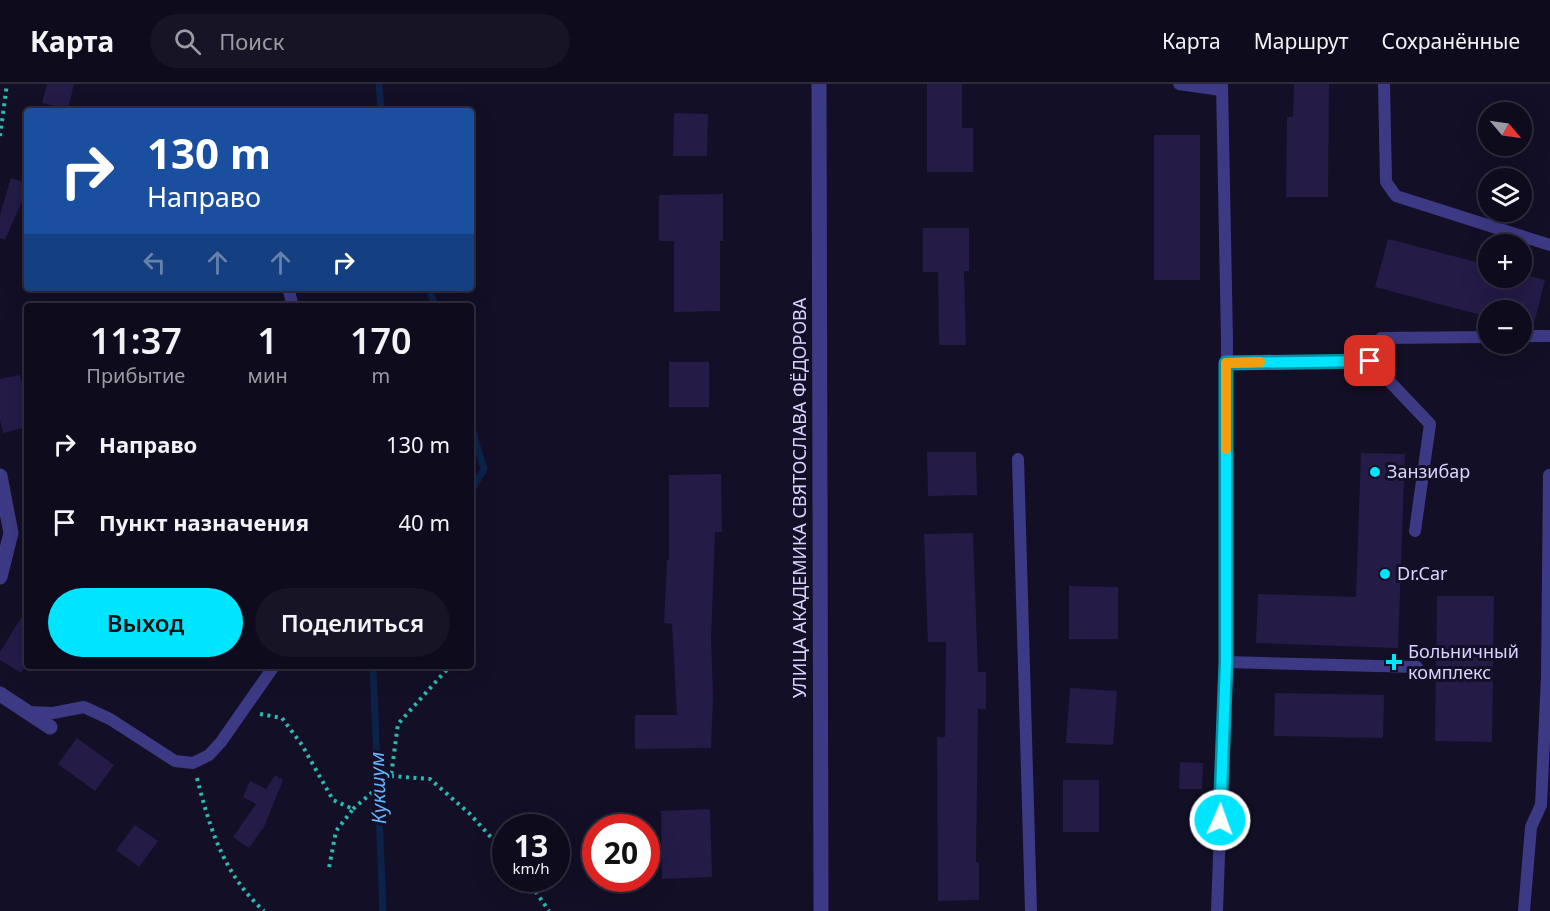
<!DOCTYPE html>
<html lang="ru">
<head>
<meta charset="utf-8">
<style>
	body { margin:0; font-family:"Noto Sans",sans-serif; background:#171425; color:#f1f3f6; height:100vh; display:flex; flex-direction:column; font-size:22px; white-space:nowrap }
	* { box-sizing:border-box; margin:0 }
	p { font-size:20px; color:#9b9ba3 }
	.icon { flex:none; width:33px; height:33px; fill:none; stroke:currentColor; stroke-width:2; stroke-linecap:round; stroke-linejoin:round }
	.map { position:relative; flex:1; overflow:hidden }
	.panel { position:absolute; left:24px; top:219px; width:450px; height:366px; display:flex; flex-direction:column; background:#0e0b1c; border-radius:6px; box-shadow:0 6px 24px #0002,0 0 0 2px #2e2b3b }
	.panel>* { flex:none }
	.banner { position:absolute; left:24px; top:24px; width:450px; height:183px; border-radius:6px; box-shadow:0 6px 24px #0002,0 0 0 2px #2e2b3b; background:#1a4fa0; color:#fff; overflow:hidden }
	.needle { width:39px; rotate:119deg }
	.buttons { position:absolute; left:1478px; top:18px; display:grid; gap:12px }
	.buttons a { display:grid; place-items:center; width:54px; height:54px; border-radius:50%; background:#0e0b1c; box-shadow:0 6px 24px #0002,0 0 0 2px #2e2b3b; font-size:30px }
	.speed { position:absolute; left:492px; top:730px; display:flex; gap:12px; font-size:30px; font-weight:700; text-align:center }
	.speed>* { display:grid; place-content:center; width:78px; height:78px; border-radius:50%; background:#0e0b1c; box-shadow:0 6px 24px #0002,0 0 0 2px #2e2b3b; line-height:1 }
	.speed small { font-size:15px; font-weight:400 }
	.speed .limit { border:9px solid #d22; background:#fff; color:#111 }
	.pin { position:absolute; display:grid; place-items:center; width:51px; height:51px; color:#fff; margin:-26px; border-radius:12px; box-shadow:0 3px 9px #0006 }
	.me { position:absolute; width:66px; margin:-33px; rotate:2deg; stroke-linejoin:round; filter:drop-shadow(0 0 4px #0008) }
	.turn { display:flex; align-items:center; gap:21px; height:126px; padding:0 24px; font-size:27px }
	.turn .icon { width:78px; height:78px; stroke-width:2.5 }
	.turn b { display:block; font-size:42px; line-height:51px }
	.lanes { display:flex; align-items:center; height:57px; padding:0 24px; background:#0003; justify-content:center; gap:30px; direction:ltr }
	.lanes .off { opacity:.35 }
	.eta { display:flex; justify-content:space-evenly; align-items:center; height:102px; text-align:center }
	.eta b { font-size:36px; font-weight:600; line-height:42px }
	.cta { display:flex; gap:12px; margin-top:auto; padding:12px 24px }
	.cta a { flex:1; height:69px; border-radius:36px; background:#00e5ff; color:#111; font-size:24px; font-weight:600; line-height:69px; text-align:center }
	.cta a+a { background:#171425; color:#f1f3f6 }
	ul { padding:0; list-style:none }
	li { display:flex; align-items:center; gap:18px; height:78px; padding:0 24px }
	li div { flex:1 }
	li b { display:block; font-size:22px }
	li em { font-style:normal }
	header { display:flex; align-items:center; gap:36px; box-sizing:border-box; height:84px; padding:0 30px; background:#0e0b1c; border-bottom:2px solid #2e2b3b }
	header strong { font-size:28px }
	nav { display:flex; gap:33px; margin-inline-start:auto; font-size:21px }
	.search { width:420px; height:54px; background:#171425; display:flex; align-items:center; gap:15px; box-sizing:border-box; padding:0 21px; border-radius:33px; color:#9b9ba3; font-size:22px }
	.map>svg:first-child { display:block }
</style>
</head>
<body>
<header>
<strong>Карта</strong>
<div class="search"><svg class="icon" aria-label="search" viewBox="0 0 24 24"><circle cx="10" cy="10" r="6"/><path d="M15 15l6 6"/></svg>Поиск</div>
<nav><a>Карта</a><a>Маршрут</a><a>Сохранённые</a></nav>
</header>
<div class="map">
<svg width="1550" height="827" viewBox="0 0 1550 827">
	<rect width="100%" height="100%" fill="#130f26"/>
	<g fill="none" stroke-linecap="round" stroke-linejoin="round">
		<g stroke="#0c2248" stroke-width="7">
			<path d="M379,0L381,27"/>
			<path d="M429,204L435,222"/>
			<path d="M471,342L484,385L471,407"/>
			<path d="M373,582L383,827"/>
		</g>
	</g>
	<g fill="#241b47">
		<path d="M47,0H74L68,25L42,19Z"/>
		<path d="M927,0H962V44H973V88H927Z"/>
		<path d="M1294,0H1329L1328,113H1286L1287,33H1293Z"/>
		<path d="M674,29L708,30L707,72H673Z"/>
		<rect x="1154" y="51" width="46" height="145"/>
		<path d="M11,94L27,99V120L21,119L5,156L0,154V131Z"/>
		<path d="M723,110V157H720V227L674,228V157H659V111Z"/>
		<path d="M923,144H969V187H964L966,261H939L938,188H923Z"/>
		<path d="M1388,155L1488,181V194H1521V190L1545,196L1533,244L1521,241V226H1488V233L1375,203Z"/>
		<rect x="669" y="278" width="40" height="45"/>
		<path d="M20,291L27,324V343L3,349L0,336V295Z"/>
		<path d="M927,368H976L977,411L928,412Z"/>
		<path d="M1361,369L1405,370L1398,564L1256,559L1258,510L1356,513Z"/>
		<path d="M721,390L722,448H715L711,555L713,612L711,664L635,665V631H677L672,540L664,539L667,476H669V391Z"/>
		<path d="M973,449L978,588H986V625H978L976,778H979V816L938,817L937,653H945L946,558H928L924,450Z"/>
		<path d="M1069,502L1118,503V555H1069Z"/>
		<path d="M1437,512H1494L1492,658L1435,657Z"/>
		<path d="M27,524V580L21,589L0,576V568Z"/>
		<path d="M1070,604L1117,607L1113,661L1066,659Z"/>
		<path d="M1275,609L1384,611L1383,654L1274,652Z"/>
		<path d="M77,654L114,681L95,707L58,680Z"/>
		<path d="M1180,678L1203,679L1202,705H1179Z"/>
		<path d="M275,691L283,696L264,743L249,764L233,753L256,720L243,713L250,697L266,705Z"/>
		<rect x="1063" y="696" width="36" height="52"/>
		<path d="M710,725L712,793L662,795L661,727Z"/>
		<path d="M135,741L158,757L139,783L116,766Z"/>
	</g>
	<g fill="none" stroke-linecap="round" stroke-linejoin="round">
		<g stroke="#2fb8b0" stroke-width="4" stroke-dasharray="3 4.5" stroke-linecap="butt">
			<path d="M0,52L7,0"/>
			<path d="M260,630L282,634L302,661L333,716L353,725L336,747L329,784"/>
			<path d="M391,692L430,695L470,730L506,770"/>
			<path d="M197,694C210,745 224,791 264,827"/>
			<path d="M353,725L391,692L398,640L450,582"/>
			<path d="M527,795L549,827"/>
		</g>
		<g stroke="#3d3a85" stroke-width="12">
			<path d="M1179,0L1221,6"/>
			<path d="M1384,0L1386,98L1396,112L1550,161"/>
			<path d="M288,204L293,222"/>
			<path d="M1521,252H1550"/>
			<path d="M1370,277L1430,340L1415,447"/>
			<path d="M1226,279L1370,277L1381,254L1488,253"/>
			<path d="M1018,375L1031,827"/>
			<path d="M1226,578L1417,583"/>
			<path d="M1547,593L1549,391"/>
			<path d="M27,628L53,629L84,623L110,635L175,677L193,679L209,671L221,658L274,582"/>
			<path d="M1217,827L1226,578L1227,256L1222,0"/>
			<path d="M1524,827L1531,743L1541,721L1547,593H1550"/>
		</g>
		<g stroke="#3d3a85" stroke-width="15">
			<path d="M819,0L821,827"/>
			<path d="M0,392L11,449L0,493"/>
			<path d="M0,610L50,643"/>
		</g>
	</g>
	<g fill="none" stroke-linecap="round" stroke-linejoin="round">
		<defs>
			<path id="route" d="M1220,736L1226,578V279L1370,277"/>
		</defs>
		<use href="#route" stroke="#0095a6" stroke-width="15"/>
		<use href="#route" stroke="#00e5ff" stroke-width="10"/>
		<path stroke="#f59e0b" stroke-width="10" d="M1226,365V279L1260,278"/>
	</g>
	<g fill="#00e5ff" stroke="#130f26" stroke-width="2">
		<circle cx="1375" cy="388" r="6"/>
		<circle cx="1385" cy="490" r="6"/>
		<path d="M1391 569h6v6h6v6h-6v6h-6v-6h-6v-6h6z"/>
	</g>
	<g text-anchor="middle" stroke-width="6" stroke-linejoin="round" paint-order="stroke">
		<g font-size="18" fill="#d9d4ff" stroke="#130f26" text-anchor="start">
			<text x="1387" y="394">Занзибар</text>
			<text x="1397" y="496">Dr.Car</text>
			<text x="1408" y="574">Больничный<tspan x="1408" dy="21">комплекс</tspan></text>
		</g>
		<g font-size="18" fill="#d9d4ff" stroke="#130f26">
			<text transform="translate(800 414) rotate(-90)" y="6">УЛИЦА АКАДЕМИКА СВЯТОСЛАВА ФЁДОРОВА</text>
		</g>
		<g font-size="20" font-style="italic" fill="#62b6ff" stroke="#130f26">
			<text transform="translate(378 704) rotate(-92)" y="7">Кукшум</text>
		</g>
	</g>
</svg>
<div class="buttons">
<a><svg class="needle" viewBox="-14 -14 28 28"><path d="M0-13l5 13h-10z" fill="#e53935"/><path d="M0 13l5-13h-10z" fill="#9b9ba3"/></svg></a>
<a><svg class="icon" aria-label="layers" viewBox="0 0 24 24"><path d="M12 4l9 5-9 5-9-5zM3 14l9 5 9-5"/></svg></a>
<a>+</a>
<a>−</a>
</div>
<div class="speed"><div>13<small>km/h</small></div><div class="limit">20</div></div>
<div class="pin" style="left:1370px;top:277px;background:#d93025"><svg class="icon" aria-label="arrive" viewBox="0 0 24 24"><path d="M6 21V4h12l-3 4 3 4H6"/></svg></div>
<svg class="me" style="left:1220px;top:736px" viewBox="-20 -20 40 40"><circle r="17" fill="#00e5ff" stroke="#fff" stroke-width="3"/><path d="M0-11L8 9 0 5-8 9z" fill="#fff"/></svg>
<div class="banner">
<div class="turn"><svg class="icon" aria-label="right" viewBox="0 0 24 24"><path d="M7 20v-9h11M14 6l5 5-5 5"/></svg><div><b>130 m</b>Направо</div></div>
<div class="lanes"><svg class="icon off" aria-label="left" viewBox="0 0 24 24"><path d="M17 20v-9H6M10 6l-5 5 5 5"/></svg><svg class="icon off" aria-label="ahead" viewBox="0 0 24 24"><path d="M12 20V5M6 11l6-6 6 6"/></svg><svg class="icon off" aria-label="ahead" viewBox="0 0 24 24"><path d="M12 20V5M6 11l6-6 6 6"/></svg><svg class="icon" aria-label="right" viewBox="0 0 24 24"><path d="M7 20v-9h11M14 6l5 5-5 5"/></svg></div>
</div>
<section class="panel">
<div class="eta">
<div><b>11:37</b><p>Прибытие</p></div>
<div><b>1</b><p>мин</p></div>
<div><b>170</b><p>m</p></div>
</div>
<ul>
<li><svg class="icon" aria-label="right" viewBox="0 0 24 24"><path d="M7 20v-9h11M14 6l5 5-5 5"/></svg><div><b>Направо</b></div><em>130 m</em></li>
<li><svg class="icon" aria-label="arrive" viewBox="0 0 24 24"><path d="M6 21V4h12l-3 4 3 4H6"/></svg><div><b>Пункт назначения</b></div><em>40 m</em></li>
</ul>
<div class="cta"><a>Выход</a><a>Поделиться</a></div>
</section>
</div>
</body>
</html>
